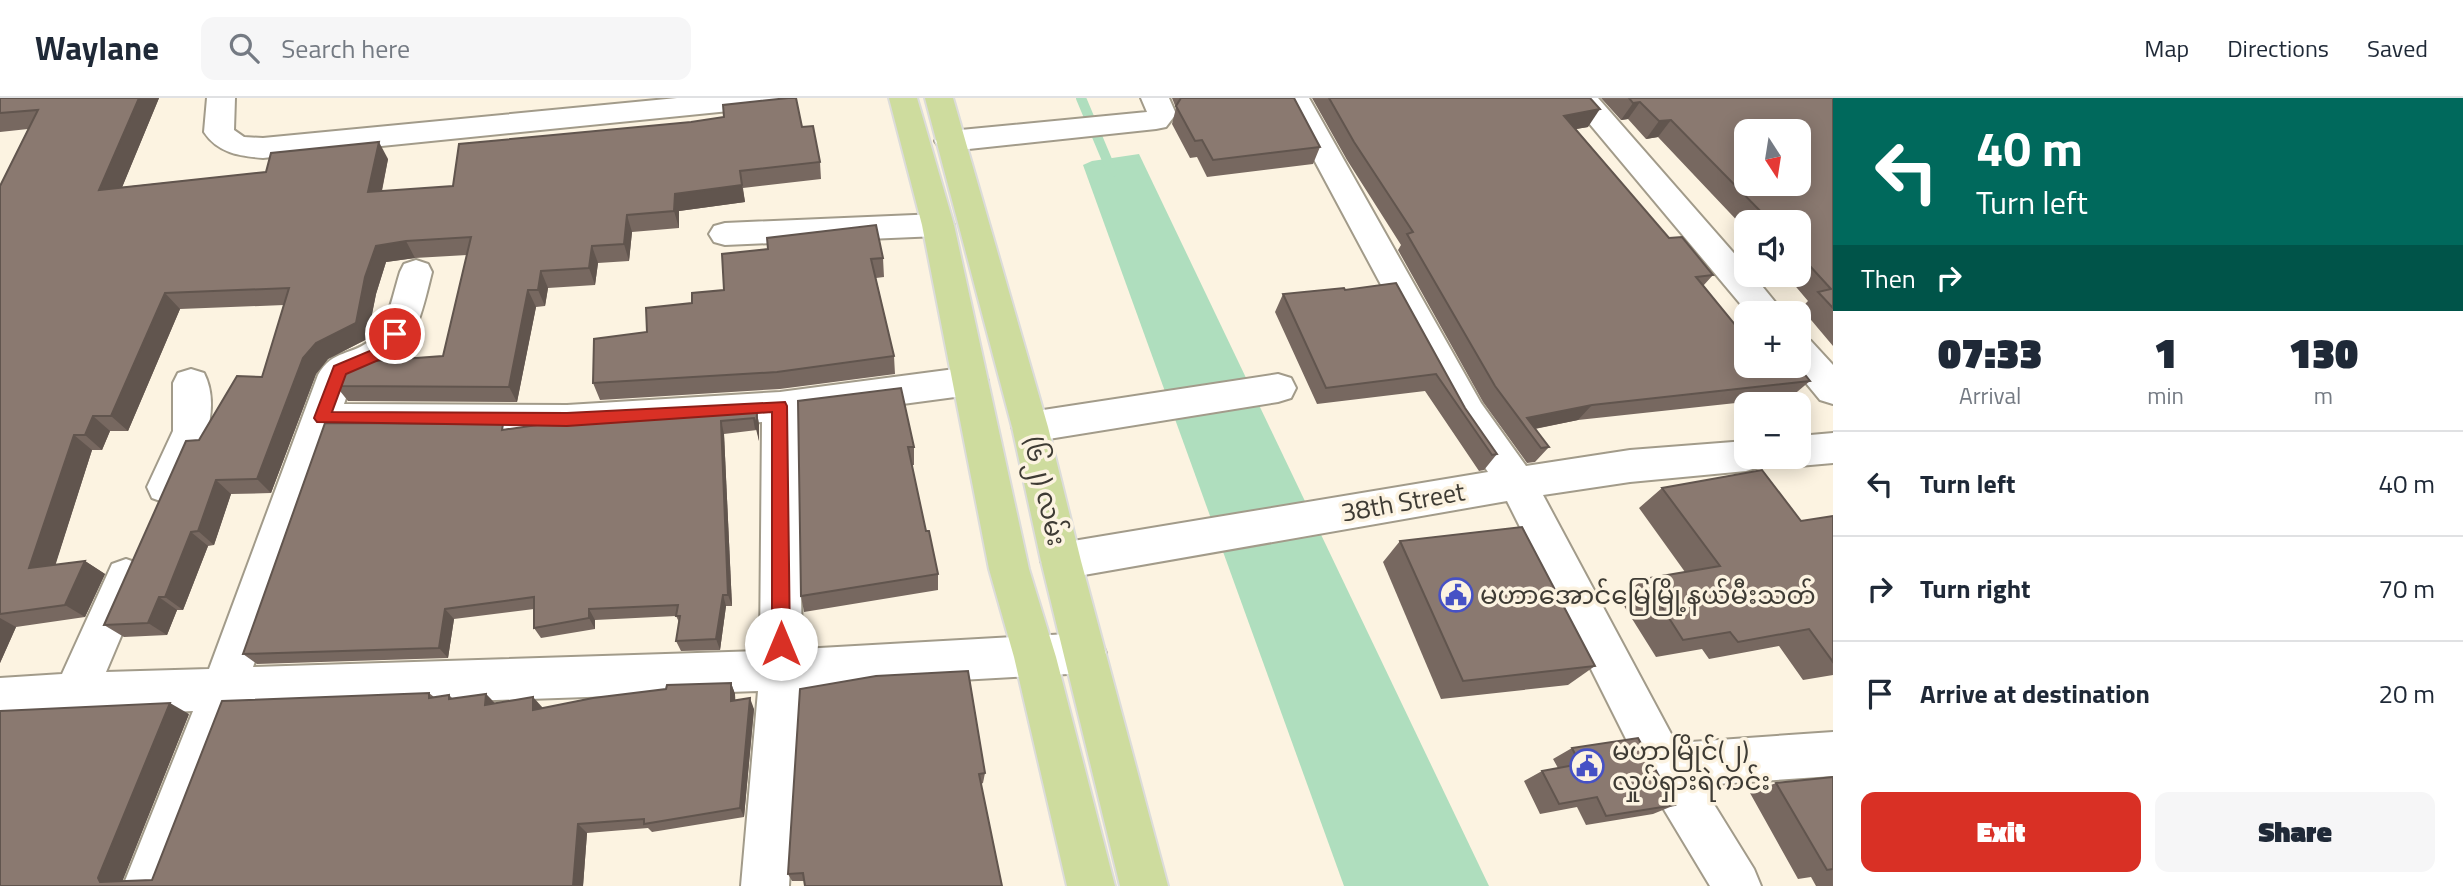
<!DOCTYPE html>
<html lang="en">
<head>
<meta charset="utf-8">
<style>
	body { margin:0; font-family:"Titillium Web","Noto Sans Myanmar",sans-serif; background:#f6f6f7; color:#1f2937; height:100vh; display:flex; flex-direction:column; font-size:26px; white-space:nowrap }
	* { box-sizing:border-box; margin:0 }
	p { font-size:23px; color:#747a83 }
	.icon { flex:none; width:38px; height:38px; fill:none; stroke:currentColor; stroke-width:2; stroke-linecap:round; stroke-linejoin:round }
	.map { position:relative; flex:1; overflow:hidden }
	.panel { display:flex; flex-direction:column; background:#fff; width:630px }
	.panel>* { flex:none }
	.top-card { background:#00695c; color:#fff; overflow:hidden }
	.needle { width:46px; rotate:168deg }
	.controls { position:absolute; left:1734px; top:21px; display:grid; gap:14px }
	.controls a { display:grid; place-items:center; width:77px; height:77px; border-radius:14px; background:#fff; box-shadow:0 4px 18px #0003; font-size:35px }
	.pin { position:absolute; display:grid; place-items:center; width:60px; height:60px; color:#fff; margin:-30px; border:4px solid #fff; border-radius:50%; box-shadow:0 2px 7px #0007 }
	.me { position:absolute; width:77px; margin:-38px; rotate:0deg; stroke-linejoin:round; filter:drop-shadow(0 0 5px #0008) }
	.turn { display:flex; align-items:center; gap:24px; height:147px; padding:0 28px; font-size:32px }
	.turn .icon { width:91px; height:91px; stroke-width:2.5 }
	.turn b { display:block; font-size:49px; line-height:60px }
	.then { display:flex; align-items:center; height:66px; padding:0 28px; background:#0003; gap:14px; font-size:26px }
	.eta { display:flex; justify-content:space-evenly; align-items:center; height:119px; text-align:center }
	.eta b { font-size:42px; font-weight:800; line-height:49px }
	.primary-button { display:flex; gap:14px; margin-top:auto; padding:14px 28px }
	.primary-button a { flex:1; height:80px; border-radius:14px; background:#d93025; color:#fff; font-size:28px; font-weight:800; line-height:80px; text-align:center }
	.primary-button a+a { background:#f6f6f7; color:#1f2937 }
	ul { padding:0; list-style:none }
	li { display:flex; align-items:center; gap:21px; height:105px; padding:0 28px; border-top:2px solid #e0e1e3 }
	li div { flex:1 }
	li b { display:block; font-size:26px }
	li em { font-style:normal }
	header { display:flex; align-items:center; gap:42px; box-sizing:border-box; height:98px; padding:0 35px; background:#fff; border-bottom:2px solid #e0e1e3 }
	header strong { font-size:33px }
	nav { display:flex; gap:38px; margin-inline-start:auto; font-size:24px }
	.search { width:490px; height:63px; background:#f6f6f7; display:flex; align-items:center; gap:18px; box-sizing:border-box; padding:0 24px; border-radius:14px; color:#747a83; font-size:26px }
	main { display:flex; flex:1; min-height:0 }
	.map>svg:first-child { display:block }
</style>
</head>
<body>
<header>
<strong>Waylane</strong>
<div class="search"><svg class="icon" aria-label="search" viewBox="0 0 24 24"><circle cx="10" cy="10" r="6"/><path d="M15 15l6 6"/></svg>Search here</div>
<nav><a>Map</a><a>Directions</a><a>Saved</a></nav>
</header>
<main>
<div class="map">
<svg width="1833" height="788" viewBox="0 0 1833 788">
	<rect width="100%" height="100%" fill="#fcf3e1"/>
	<path fill="#afdebe" d="M1139,56L1489,788H1344L1083,67L1092,63Z"/>
	<g fill="none" stroke-linecap="round" stroke-linejoin="round">
		<path stroke="#afdebe" stroke-width="10" d="M1081,0L1112,74"/>
		<defs>
			<g id="minor">
				<path d="M207,0H235L234,32L244,39L263,40L677,0H783L779,6L769,9L263,60C239,58 218,55 204,34Z"/>
				<path d="M1141,0H1169L1176,16L1166,29L1156,31L950,53L940,50L935,43L940,36L950,33L1147,14Z"/>
				<path d="M1281,0H1309L1481,305L1526,368L1630,352L1746,343V359H1764L1759,369L1746,373L1630,384L1543,397L1676,645L1833,634V678L1702,687L1754,771L1761,788H1710L1648,685L1507,403L1061,481L1047,475L1041,463L1047,451L1061,445L1488,374L1455,325Z"/>
				<path d="M1568,0H1598L1746,169V177H1753L1784,215H1748Z"/>
				<path d="M938,116L949,119L954,127L949,135L938,138L725,147L714,144L709,136L714,128L725,125Z"/>
				<path d="M416,162L428,166L432,174C424,205 417,247 387,266C376,274 363,274 352,282L344,306L567,307L780,294L970,269L983,273L988,283L983,293L970,297L798,320L802,551L1085,535L1100,541L1106,555L1100,569L1085,575L801,591L789,788H741L758,593L238,611L171,788H123L193,613L0,622V580L62,576L112,466L126,461L140,466L146,479L106,574L209,571L318,277C332,251 353,258 372,241C389,224 393,196 400,174L404,166ZM762,324L760,553L253,569L334,335L567,337Z"/>
				<path d="M1799,239L1811,243L1833,267V306L1820,302L1792,268H1799Z"/>
				<path d="M191,271L204,275C224,314 197,365 180,400L166,405L152,400L147,389L173,333V285L178,275Z"/>
				<path d="M1278,276L1291,280L1296,290L1291,300L1278,304L1030,344L1017,339L1012,329L1017,319L1030,314Z"/>
				<path d="M1833,335V365L1799,368L1786,364L1783,359H1799V338Z"/>
			</g>
			<g id="major">
				<path d="M889,0H917L954,127L1029,471L1056,559L1115,788H1067L1014,559L989,471L922,127Z"/>
				<path d="M925,0H953L1048,329L1081,463L1168,788H1120L1041,463L1012,329Z"/>
			</g>
		</defs>
		<use href="#minor" stroke="#a29b8a" stroke-width="4"/>
		<use href="#major" stroke="#dcdcda" stroke-width="4"/>
		<use href="#minor" fill="#fff" fill-rule="evenodd"/>
		<use href="#major" fill="#cedc9e" fill-rule="evenodd"/>
	</g>
	<g fill="#776860">
		<path d="M0,0H159L122,89L388,61L382,93L453,88L802,29L820,64L821,81L743,90L745,104L679,113V130L632,134L629,163L598,165L595,187L548,190L545,208L536,209L517,304L348,303L336,288L443,258L467,157L415,160L386,164L376,196L367,241L328,261L316,276L271,395L231,396L214,447L208,448L183,512H177L167,537L124,539L104,527L199,342L262,279L284,207L180,211L128,333H110L102,352H92L55,467L85,463L105,476L85,519L16,529L0,565V88L28,31L0,34Z"/>
		<path d="M1172,0H1294L1320,49L1313,66L1207,79L1197,59L1190,60L1172,26L1176,10Z"/>
		<path d="M1312,0H1590L1588,29L1576,31L1669,140L1713,177L1703,188L1746,268L1810,283L1791,299L1578,322L1535,331L1549,349L1535,364L1527,365L1483,304L1398,152L1401,147L1347,62Z"/>
		<path d="M1601,0H1833V248L1801,210L1808,203L1786,177H1799V124H1746V132L1658,39L1646,41L1628,21L1621,22Z"/>
		<path d="M722,156L883,160L884,179L876,180L894,258L895,276L780,291L600,302L593,285L647,234L692,205L724,192Z"/>
		<path d="M1396,185L1465,310L1497,356L1484,372L1479,373L1425,293L1317,306L1275,214L1283,196L1345,192Z"/>
		<path d="M798,303L914,349V367H912L926,433L938,476V492L804,514L801,498Z"/>
		<path d="M757,314L759,327V343L757,332L724,336L732,508H726L720,552L681,553L676,543L679,524L676,518L595,522V531L541,540L534,530V511L454,521L448,560L257,566L243,556L506,331Z"/>
		<path d="M1662,390L1801,423L1833,418V577L1803,582L1779,548L1709,561L1702,551L1656,559L1619,500L1644,481L1685,474L1639,410Z"/>
		<path d="M1400,443L1595,568L1568,587L1441,601L1383,464Z"/>
		<path d="M731,585L735,596V602L754,611L744,719L652,734L648,730L587,735L583,788H0L189,616L122,783L152,782L429,595L434,599L449,597L453,601L486,596L495,605L543,610Z"/>
		<path d="M800,591L985,675L983,685L804,783H792L788,776Z"/>
		<path d="M1572,650L1675,707L1653,716L1586,727L1577,709L1540,716L1524,683L1542,673L1558,670L1553,661Z"/>
		<path d="M1833,679V788H1816L1811,779L1798,781L1750,695L1776,685Z"/>
	</g>
	<g fill="#61554e">
		<path d="M139,0H159L114,109L99,92Z"/>
		<path d="M1640,4L1628,21L1621,22L1633,5Z"/>
		<path d="M1600,11L1588,29L1553,35L1564,18Z"/>
		<path d="M1671,22L1658,39L1646,41L1659,23Z"/>
		<path d="M379,44L388,61L378,111L368,94Z"/>
		<path d="M742,87L745,104L679,113V130L674,113L675,96Z"/>
		<path d="M627,117L632,134L629,163L624,146Z"/>
		<path d="M406,143L415,160L386,164L376,196L367,241L328,261L316,276L271,395L257,381L303,260L365,179L376,148Z"/>
		<path d="M592,148L598,165L595,187L589,170Z"/>
		<path d="M541,173L548,190L545,208L538,192Z"/>
		<path d="M528,192L536,209L517,304L509,289Z"/>
		<path d="M165,195L180,211L128,333L111,318Z"/>
		<path d="M1592,307L1578,322L1528,332L1527,320Z"/>
		<path d="M757,314L759,327V343L756,331Z"/>
		<path d="M93,318L110,333L102,352L85,337Z"/>
		<path d="M721,323L724,336L732,508L728,497Z"/>
		<path d="M74,337L92,352L50,484L29,470Z"/>
		<path d="M216,382L231,396L214,447L198,433Z"/>
		<path d="M191,434L208,448L183,512L165,499Z"/>
		<path d="M85,463L105,476L85,519L65,507Z"/>
		<path d="M723,497L726,508L720,552L716,541Z"/>
		<path d="M159,499L177,512L167,537L148,525Z"/>
		<path d="M445,511L454,521L448,560L439,550Z"/>
		<path d="M589,511L595,522V531L589,520Z"/>
		<path d="M0,520L16,529L0,565Z"/>
		<path d="M731,585L735,596L736,614L731,603Z"/>
		<path d="M486,596L496,607H485Z"/>
		<path d="M533,599L543,610L533,612Z"/>
		<path d="M750,600L754,611L744,719L740,710Z"/>
		<path d="M170,605L189,616L121,787L100,784L98,780Z"/>
		<path d="M578,726L587,735L583,788H573Z"/>
	</g>
	<g fill="#8a7970" stroke="#61554e" stroke-width="2" fill-rule="evenodd">
		<path d="M0,0H139L99,92L266,74L271,55L379,44L368,94L453,88L459,46L691,24L724,19L723,7L788,0H796L802,29L813,28L820,64L740,73L742,87L675,96L674,113L627,117L624,146L592,148L589,170L541,173L538,192H528L509,289L336,288L342,268L348,265L443,258L471,139L406,143L376,148L365,179L356,225L316,245L303,260L257,381L216,382L198,433L191,434L165,499H159L148,525L104,527L186,343L199,342L237,278L262,279L289,190L165,195L111,318H93L85,337H74L29,470L85,463L65,507L0,516V88L38,12L0,15Z"/>
		<path d="M1181,0H1294L1320,49L1213,62L1202,42L1195,43L1176,8Z"/>
		<path d="M1329,0H1590L1600,11L1564,18L1669,140L1682,139L1713,177L1696,179L1746,240V268H1798L1810,283L1592,307L1527,320L1549,349L1541,350L1495,288L1407,136L1413,134L1354,44Z"/>
		<path d="M1629,0H1833V210L1818,194L1831,191L1799,156V124H1771L1671,22L1659,23L1640,4L1633,5ZM1746,33H1799V86H1746Z"/>
		<path d="M876,127L883,160L871,161L894,258L777,274L593,285L594,241L647,234L646,210L692,205V195L724,192L722,156L768,151L767,140Z"/>
		<path d="M1396,185L1465,310L1497,356L1492,357L1436,276L1326,290L1283,196L1344,190L1345,192Z"/>
		<path d="M901,290L914,349H908L926,433H929L938,476L801,498L798,303Z"/>
		<path d="M757,314L756,331L754,320L721,323L728,497H723L716,541L676,543L680,518H676L678,507L589,511V520L534,530V499L445,511L439,550L243,556L325,325L503,326L502,332L537,327Z"/>
		<path d="M1762,372L1801,423L1833,418V564L1809,531L1738,544L1730,534L1683,542L1644,481L1720,468L1662,390Z"/>
		<path d="M1522,429L1595,568L1463,583L1400,443Z"/>
		<path d="M968,573L985,675L979,676L1002,788H805L803,775L788,776L800,591L876,578Z"/>
		<path d="M731,585V603L750,600L740,710L644,726V721L578,726L573,788H0V613L170,605L98,780L100,784L152,782L222,603L429,595V600L449,597V601L486,596L485,607L533,599V612L593,600L666,591L667,587Z"/>
		<path d="M1638,640L1675,707L1606,718L1597,699L1559,706L1542,673L1580,666L1572,650Z"/>
		<path d="M1833,679V771L1827,772L1776,685Z"/>
	</g>
	<path fill="#d93025" stroke="#8d1f18" stroke-width="2" d="M395,230L402,236L381,261L346,276L332,314L567,315L785,304L787,308L790,546L787,552L781,554L775,552L772,546V314L567,328L317,324L314,320L334,268L370,253L390,232Z"/>
	<defs>
		<symbol id="civic-ring" viewBox="-11 -11 22 22"><circle r="9.5" fill="#fcf3e1" stroke="#4651c5" stroke-width="1.5"/><path d="M-.6-6.5H3V-4.5H.6V-3L4-1V1h2V6H-6V1h2V-1L-.6-3ZM-1.2 2.5V6h2.4V2.5Z" fill="#4651c5"/></symbol>
	</defs>
	<g fill-rule="evenodd">
		<use href="#civic-ring" x="1437" y="478" width="38" height="38"/>
		<use href="#civic-ring" x="1568" y="649" width="38" height="38"/>
	</g>
	<g text-anchor="middle" stroke-width="7" stroke-linejoin="round" paint-order="stroke">
		<g font-size="26" fill="#3e3b34" stroke="#fcf3e1">
			<text transform="translate(1045 393) rotate(77)" y="9">(၆၂) လမ်း</text>
			<text transform="translate(1403 404) rotate(-10)" y="9">38th Street</text>
		</g>
		<g font-size="26" fill="#3e3b34" stroke="#fcf3e1" text-anchor="start">
			<text x="1480" y="506">မဟာအောင်မြေမြို့နယ်မီးသတ်</text>
			<text x="1612" y="662">မဟာမြိုင်(၂)<tspan x="1612" dy="30">လှုပ်ရှားရဲကင်း</tspan></text>
		</g>
	</g>
</svg>
<div class="controls">
<a><svg class="needle" viewBox="-14 -14 28 28"><path d="M0-13l5 13h-10z" fill="#e53935"/><path d="M0 13l5-13h-10z" fill="#747a83"/></svg></a>
<a><svg class="icon" aria-label="sound" viewBox="0 0 24 24"><path d="M4 9h4l5-4v14l-5-4H4zM17 9q2 3 0 6"/></svg></a>
<a>+</a>
<a>−</a>
</div>
<div class="pin" style="left:395px;top:236px;background:#d93025"><svg class="icon" aria-label="arrive" viewBox="0 0 24 24"><path d="M6 21V4h12l-3 4 3 4H6"/></svg></div>
<svg class="me" style="left:781px;top:546px" viewBox="-20 -20 40 40"><circle r="19" fill="#fff"/><path d="M0-13L10 11 0 6-10 11z" fill="#d93025"/></svg>
</div>
<section class="panel">
<div class="top-card">
<div class="turn"><svg class="icon" aria-label="left" viewBox="0 0 24 24"><path d="M17 20v-9H6M10 6l-5 5 5 5"/></svg><div><b>40 m</b>Turn left</div></div>
<div class="then">Then<svg class="icon" aria-label="right" viewBox="0 0 24 24"><path d="M7 20v-9h11M14 6l5 5-5 5"/></svg></div>
</div>
<div class="eta">
<div><b>07:33</b><p>Arrival</p></div>
<div><b>1</b><p>min</p></div>
<div><b>130</b><p>m</p></div>
</div>
<ul>
<li><svg class="icon" aria-label="left" viewBox="0 0 24 24"><path d="M17 20v-9H6M10 6l-5 5 5 5"/></svg><div><b>Turn left</b></div><em>40 m</em></li>
<li><svg class="icon" aria-label="right" viewBox="0 0 24 24"><path d="M7 20v-9h11M14 6l5 5-5 5"/></svg><div><b>Turn right</b></div><em>70 m</em></li>
<li><svg class="icon" aria-label="arrive" viewBox="0 0 24 24"><path d="M6 21V4h12l-3 4 3 4H6"/></svg><div><b>Arrive at destination</b></div><em>20 m</em></li>
</ul>
<div class="primary-button"><a>Exit</a><a>Share</a></div>
</section>
</main>
</body>
</html>
